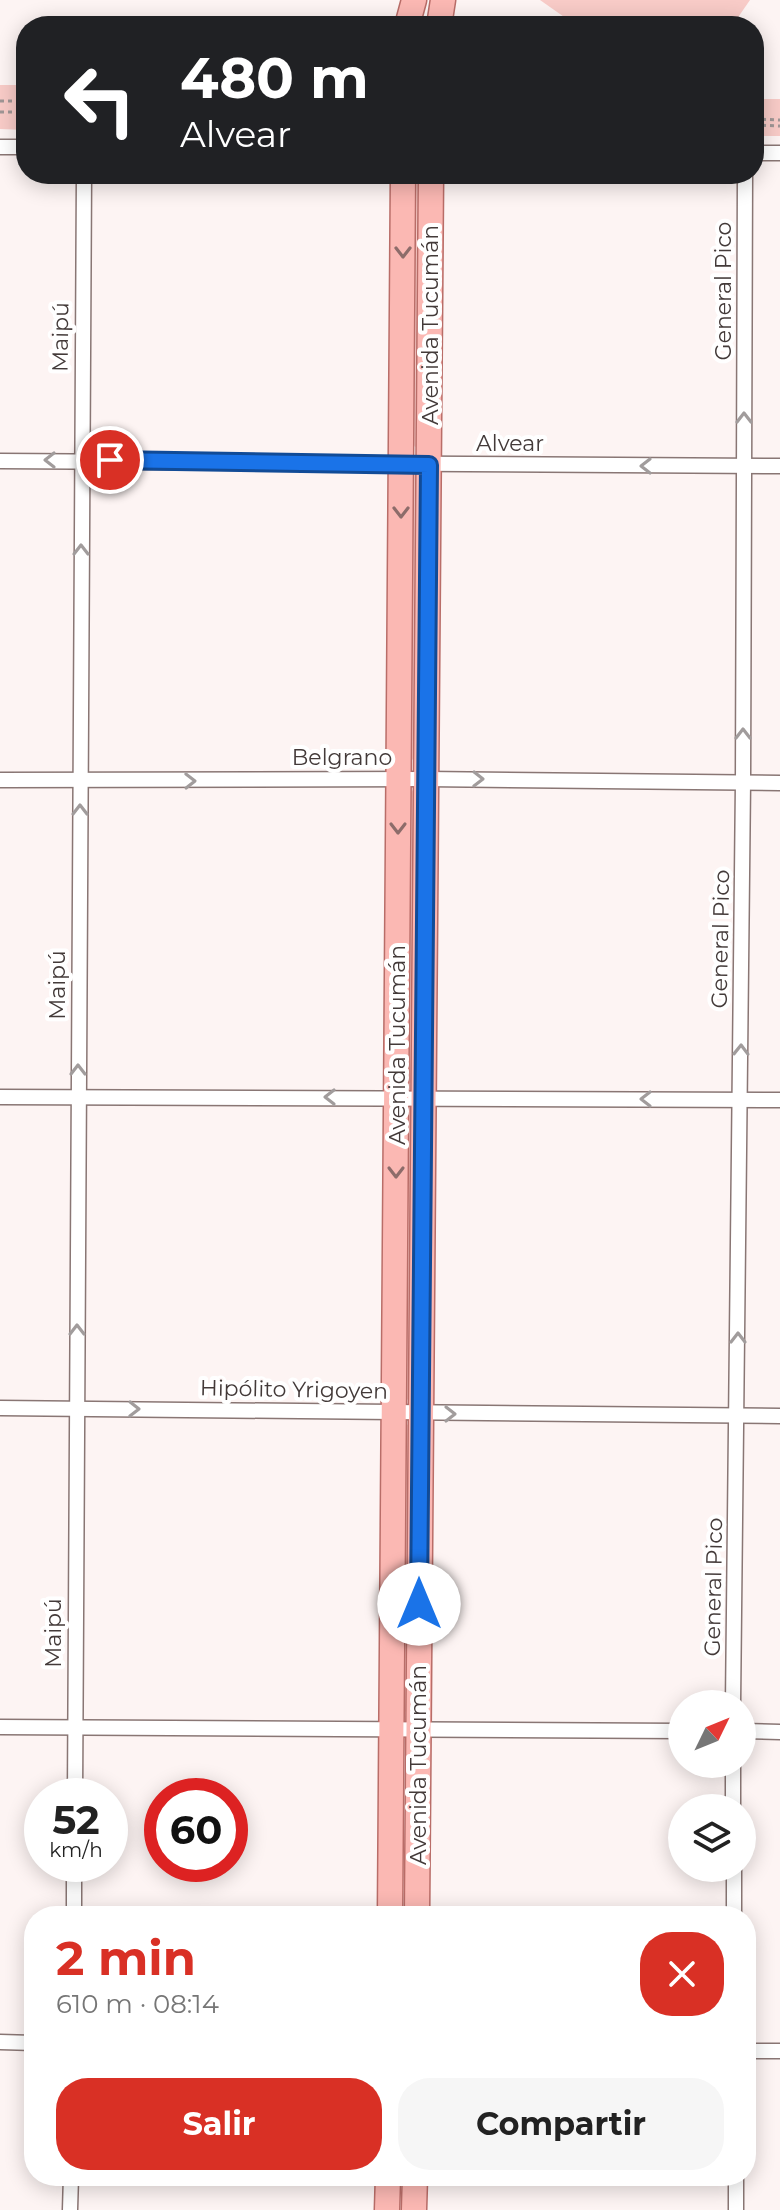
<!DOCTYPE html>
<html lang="es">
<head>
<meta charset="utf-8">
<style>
	body { margin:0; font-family:Montserrat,sans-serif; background:#f6f6f6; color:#222; height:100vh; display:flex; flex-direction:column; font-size:30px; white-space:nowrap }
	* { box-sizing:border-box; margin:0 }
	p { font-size:26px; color:#767676 }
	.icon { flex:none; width:44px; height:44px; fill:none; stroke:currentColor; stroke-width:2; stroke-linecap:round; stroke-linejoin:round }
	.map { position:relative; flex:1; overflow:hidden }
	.sheet { position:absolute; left:24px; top:1906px; width:732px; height:280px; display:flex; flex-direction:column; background:#fff; border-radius:32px; box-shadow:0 4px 20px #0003 }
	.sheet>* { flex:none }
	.hud { position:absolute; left:16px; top:16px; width:748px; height:168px; border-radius:32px; box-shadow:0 4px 20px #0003; background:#202124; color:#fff; overflow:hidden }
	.needle { width:52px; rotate:47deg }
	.tools { position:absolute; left:668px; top:1690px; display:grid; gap:16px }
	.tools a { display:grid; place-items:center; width:88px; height:88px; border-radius:50%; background:#fff; box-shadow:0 4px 20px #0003; font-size:40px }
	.speed { position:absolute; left:24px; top:1778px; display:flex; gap:16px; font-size:40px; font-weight:700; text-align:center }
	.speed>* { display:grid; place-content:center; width:104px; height:104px; border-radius:50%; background:#fff; box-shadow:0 4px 20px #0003; line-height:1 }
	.speed small { font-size:20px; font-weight:400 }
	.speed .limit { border:12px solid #d22; background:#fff; color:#111 }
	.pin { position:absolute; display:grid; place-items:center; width:68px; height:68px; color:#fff; margin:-34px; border:4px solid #fff; border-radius:50%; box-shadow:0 2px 8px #0007 }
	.me { position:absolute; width:88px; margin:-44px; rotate:0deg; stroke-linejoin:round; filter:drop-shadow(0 0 6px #0008) }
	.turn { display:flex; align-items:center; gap:28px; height:168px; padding:0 32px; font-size:36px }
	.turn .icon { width:104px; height:104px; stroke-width:2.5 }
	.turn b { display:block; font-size:56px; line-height:68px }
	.round { display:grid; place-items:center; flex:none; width:84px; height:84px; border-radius:32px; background:#f6f6f6 }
	.head { display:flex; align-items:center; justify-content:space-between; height:136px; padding:0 32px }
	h1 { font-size:48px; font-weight:700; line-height:60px; color:#d93025 }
	.button { display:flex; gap:16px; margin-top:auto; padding:16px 32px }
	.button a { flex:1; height:92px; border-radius:32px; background:#d93025; color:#fff; font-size:32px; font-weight:700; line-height:92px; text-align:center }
	.button a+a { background:#f6f6f6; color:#222 }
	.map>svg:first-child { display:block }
</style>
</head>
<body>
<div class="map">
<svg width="780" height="2210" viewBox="0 0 780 2210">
	<rect width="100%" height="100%" fill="#fdf4f3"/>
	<g fill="#f8cbc7">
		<path d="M540,0H750L732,26H577Z"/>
		<path d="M0,85H26V130L0,129Z"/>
		<rect x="754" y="99" width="26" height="37"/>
		<path d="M413,174H425L421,443L415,447L411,440Z"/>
		<path d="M415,473L422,479L415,762L409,756L410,480Z"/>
		<path d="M420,789L417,1081L409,1083L406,1081L408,796L413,790Z"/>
		<path d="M412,1105L410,1400L405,1399L408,1108Z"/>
		<path d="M410,1424L415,1707L407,1713L403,1709V1426Z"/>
	</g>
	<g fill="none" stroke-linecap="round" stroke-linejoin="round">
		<defs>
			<g id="street">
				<path d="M0,147H26"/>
				<path d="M754,153H780"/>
				<path d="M0,461L780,466"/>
				<path d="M0,780L426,779L780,783"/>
				<path d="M0,1097L780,1100"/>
				<path d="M0,1408L780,1416"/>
				<path d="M733,1704L743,782L745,174"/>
				<path d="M0,1727L682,1731"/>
				<path d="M742,1731L780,1732"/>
				<path d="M733,1764V1808"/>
				<path d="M75,1796L84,174"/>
				<path d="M734,1868V1916"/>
				<path d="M74,1916V1864"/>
				<path d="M0,2042L34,2043"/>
				<path d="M746,2051H780"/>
				<path d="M736,2176V2210"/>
				<path d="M70,2210L71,2176"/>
			</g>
			<g id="primary">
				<path d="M407,26L414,0"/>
				<path d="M439,26L443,0"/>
				<path d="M390,1916L403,174"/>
				<path d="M417,1916L431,174"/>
				<path d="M387,2210L388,2176"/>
				<path d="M414,2210L415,2176"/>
			</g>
		</defs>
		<use href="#street" stroke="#897674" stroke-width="17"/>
		<use href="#primary" stroke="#b96d68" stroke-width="27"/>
		<g stroke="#9f9695" stroke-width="3" stroke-dasharray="4 4" stroke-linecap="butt">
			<path d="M0,101H26"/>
			<path d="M0,112H26"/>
			<path d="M754,119L780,120"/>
			<path d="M754,125L780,126"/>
		</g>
		<use href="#street" stroke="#fff" stroke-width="14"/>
		<use href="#primary" stroke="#fbb8b3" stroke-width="24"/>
	</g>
	<defs><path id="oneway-chevron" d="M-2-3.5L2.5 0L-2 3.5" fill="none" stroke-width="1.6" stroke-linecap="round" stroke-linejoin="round" transform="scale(2)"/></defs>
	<g stroke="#8d6c6a">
		<use href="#oneway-chevron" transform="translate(403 252) rotate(90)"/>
		<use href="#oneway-chevron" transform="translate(401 512) rotate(90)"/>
		<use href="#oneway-chevron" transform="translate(398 828) rotate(90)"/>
		<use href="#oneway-chevron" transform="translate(396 1172) rotate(90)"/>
	</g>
	<g stroke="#a19c9c">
		<use href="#oneway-chevron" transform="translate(744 418) rotate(-90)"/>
		<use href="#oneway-chevron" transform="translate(50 460) rotate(180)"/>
		<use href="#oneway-chevron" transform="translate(646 466) rotate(-180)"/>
		<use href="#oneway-chevron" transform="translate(81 550) rotate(-90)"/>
		<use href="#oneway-chevron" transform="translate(743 734) rotate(-90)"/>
		<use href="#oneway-chevron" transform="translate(478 779) rotate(1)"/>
		<use href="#oneway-chevron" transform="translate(190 781) rotate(-1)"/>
		<use href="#oneway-chevron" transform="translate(80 810) rotate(-90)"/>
		<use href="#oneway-chevron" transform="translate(741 1050) rotate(-89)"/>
		<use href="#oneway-chevron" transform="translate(78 1070) rotate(-90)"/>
		<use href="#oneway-chevron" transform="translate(330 1097) rotate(180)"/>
		<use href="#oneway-chevron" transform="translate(646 1099) rotate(-180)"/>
		<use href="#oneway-chevron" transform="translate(77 1330) rotate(-90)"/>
		<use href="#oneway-chevron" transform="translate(738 1338) rotate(-90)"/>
		<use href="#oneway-chevron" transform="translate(134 1409) rotate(1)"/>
		<use href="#oneway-chevron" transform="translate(450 1414)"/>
	</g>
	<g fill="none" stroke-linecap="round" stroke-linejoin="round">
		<defs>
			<path id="route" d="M110,460L429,465L419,1604"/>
		</defs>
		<use href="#route" stroke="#114b97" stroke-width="20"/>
		<use href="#route" stroke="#1a73e8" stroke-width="14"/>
	</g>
	<g text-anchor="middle" stroke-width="8" stroke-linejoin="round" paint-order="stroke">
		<g font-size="22" fill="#433a39" stroke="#fff">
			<text transform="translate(723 291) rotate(-90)" y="8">General Pico</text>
			<text transform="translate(430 325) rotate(-90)" y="8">Avenida Tucumán</text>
			<text transform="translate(60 337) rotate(-89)" y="8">Maipú</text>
			<text x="510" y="451">Alvear</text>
			<text x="342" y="765">Belgrano</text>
			<text transform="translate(720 939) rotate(-89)" y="8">General Pico</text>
			<text transform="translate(57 985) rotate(-90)" y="8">Maipú</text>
			<text transform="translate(397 1045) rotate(-90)" y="8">Avenida Tucumán</text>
			<text transform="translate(294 1389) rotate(1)" y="8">Hipólito Yrigoyen</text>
			<text transform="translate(713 1587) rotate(-89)" y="8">General Pico</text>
			<text transform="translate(53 1633) rotate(-90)" y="8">Maipú</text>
			<text transform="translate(418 1765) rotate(-90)" y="8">Avenida Tucumán</text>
		</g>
	</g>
</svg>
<div class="tools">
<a><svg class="needle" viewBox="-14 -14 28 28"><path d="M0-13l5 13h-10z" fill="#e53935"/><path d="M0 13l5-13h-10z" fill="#767676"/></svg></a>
<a><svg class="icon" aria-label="layers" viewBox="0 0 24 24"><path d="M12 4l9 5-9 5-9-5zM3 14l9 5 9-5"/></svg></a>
</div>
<div class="speed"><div>52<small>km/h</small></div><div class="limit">60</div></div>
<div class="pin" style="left:110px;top:460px;background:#d93025"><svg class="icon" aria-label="arrive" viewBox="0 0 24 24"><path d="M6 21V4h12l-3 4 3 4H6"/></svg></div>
<svg class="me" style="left:419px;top:1604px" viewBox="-20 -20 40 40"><circle r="19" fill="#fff"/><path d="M0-13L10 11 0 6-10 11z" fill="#1a73e8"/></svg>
<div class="hud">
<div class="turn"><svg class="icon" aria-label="left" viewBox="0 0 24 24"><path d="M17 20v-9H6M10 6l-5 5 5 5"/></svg><div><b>480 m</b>Alvear</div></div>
</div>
<section class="sheet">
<div class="head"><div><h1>2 min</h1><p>610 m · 08:14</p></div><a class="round" style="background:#d93025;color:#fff"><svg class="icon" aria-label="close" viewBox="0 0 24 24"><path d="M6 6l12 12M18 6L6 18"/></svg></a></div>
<div class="button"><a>Salir</a><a>Compartir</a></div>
</section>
</div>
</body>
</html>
